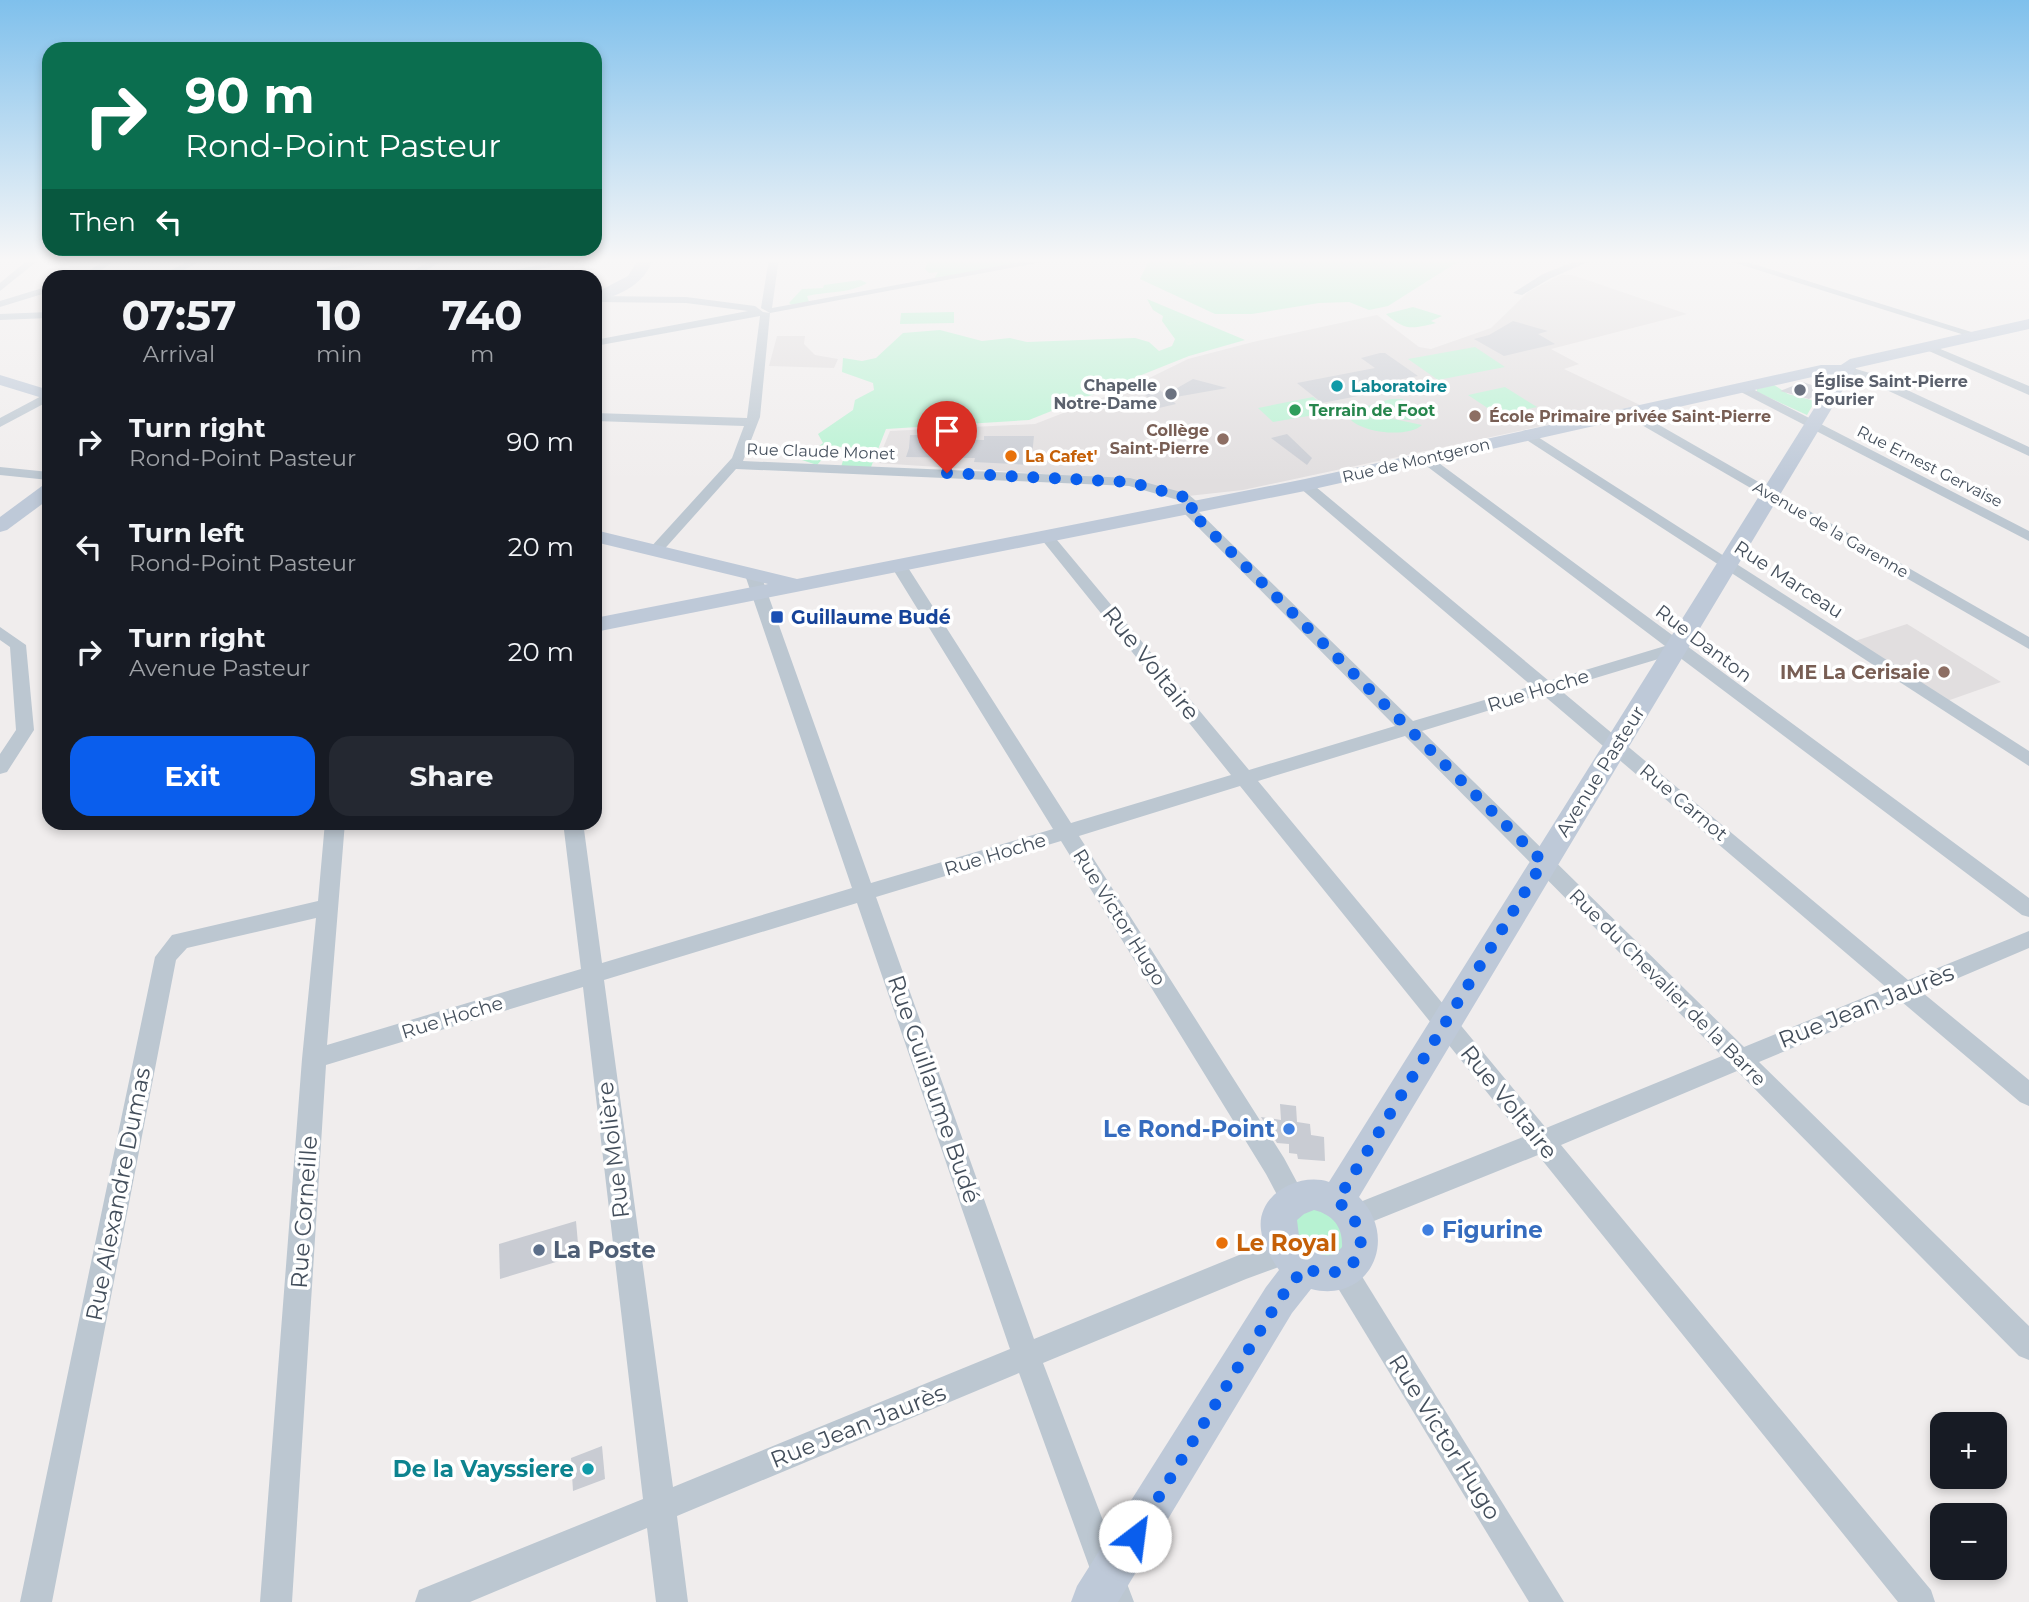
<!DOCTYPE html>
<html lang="en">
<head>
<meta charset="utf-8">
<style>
	body { margin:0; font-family:Montserrat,sans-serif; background:#242831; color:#f1f3f6; height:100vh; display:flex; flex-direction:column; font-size:26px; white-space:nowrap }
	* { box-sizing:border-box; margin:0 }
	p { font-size:23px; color:#9ea1a6 }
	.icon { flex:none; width:38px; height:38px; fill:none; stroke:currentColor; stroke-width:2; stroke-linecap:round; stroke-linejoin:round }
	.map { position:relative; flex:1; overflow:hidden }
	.panel { position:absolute; left:42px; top:270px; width:560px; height:560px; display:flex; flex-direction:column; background:#171b24; border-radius:21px; box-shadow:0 4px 10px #0003 }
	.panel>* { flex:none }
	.guide { position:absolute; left:42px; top:42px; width:560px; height:214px; border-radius:21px; box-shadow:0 4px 10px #0003; background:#0b6e4f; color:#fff; overflow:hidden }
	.fabs { position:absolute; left:1930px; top:1412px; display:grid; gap:14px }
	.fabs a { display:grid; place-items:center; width:77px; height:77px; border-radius:14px; background:#171b24; box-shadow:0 4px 10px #0003; font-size:35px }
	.pin { position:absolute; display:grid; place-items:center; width:60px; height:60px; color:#fff; margin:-72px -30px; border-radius:50% 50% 50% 0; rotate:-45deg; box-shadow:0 0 7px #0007 }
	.pin .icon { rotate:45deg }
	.me { position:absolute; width:77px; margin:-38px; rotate:30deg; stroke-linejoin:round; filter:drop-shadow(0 0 5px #0008) }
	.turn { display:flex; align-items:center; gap:24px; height:147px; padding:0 28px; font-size:32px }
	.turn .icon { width:91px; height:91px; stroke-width:2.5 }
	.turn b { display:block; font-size:49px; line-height:60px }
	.then { display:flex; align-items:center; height:66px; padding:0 28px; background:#0003; gap:14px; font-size:26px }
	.eta { display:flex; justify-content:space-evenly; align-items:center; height:119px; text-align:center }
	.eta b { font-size:42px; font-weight:700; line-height:49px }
	.cta { display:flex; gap:14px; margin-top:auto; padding:14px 28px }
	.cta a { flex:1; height:80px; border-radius:21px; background:#0a5eed; color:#fff; font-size:28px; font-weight:700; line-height:80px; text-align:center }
	.cta a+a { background:#242831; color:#f1f3f6 }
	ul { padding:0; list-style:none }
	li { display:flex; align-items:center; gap:21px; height:105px; padding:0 28px }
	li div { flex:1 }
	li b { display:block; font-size:26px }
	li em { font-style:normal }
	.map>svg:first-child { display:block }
</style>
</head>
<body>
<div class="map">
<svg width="2029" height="1602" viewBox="0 0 2029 1602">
	<rect width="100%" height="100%" fill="#f0eded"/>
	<g fill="#e1dedf">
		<path d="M1561,275H1572L1687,314L1551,349L1579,364L1564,369L1640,405L1243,490L1188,496L1120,479L877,463L890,431L1035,424L1135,385L1188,359L1253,342L1377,315L1419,347L1431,349L1491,328L1528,292Z"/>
		<path d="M777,336H805L804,344L815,355L838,359L834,368L769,366Z"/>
		<path d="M1907,624L2001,682L1947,701L1855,641Z"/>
	</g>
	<g fill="#b7f2d2">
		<path d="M928,258H1049L934,279L938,272L929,273L925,269Z"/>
		<path d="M1150,258H1186L1182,261L1187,265L1222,258H1464L1388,306L1369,310L1349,302L1319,303L1252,314H1215L1140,279Z"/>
		<path d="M860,280L867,283C848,294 828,291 807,296L809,302L792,305L789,303L802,289L823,288L824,285Z"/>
		<path d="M1147,299L1245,340L1189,356L1029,420L886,429L871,467H841L847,448L834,446L817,465L802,460L823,443L818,434L853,410L855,400L874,390L873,383L842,372L843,358L862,361L876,358L903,333L940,330L982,341L1010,338L1027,342L1135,338L1149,342L1159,351L1172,346L1175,339L1162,321L1163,316L1153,310Z"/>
		<path d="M1413,307L1442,316L1431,321L1436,323C1412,329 1405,331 1386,314Z"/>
		<path d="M954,312V323L900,324L901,313Z"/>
		<path d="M1475,347L1505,367L1438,380L1408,359Z"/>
		<path d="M1774,385L1788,394L1815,401L1807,415L1757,392V389Z"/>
		<path d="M1505,387L1537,407L1498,415L1468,395Z"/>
		<path d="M1313,397L1332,412L1273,422L1258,408Z"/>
		<path d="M1391,399H1402L1425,417C1410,423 1392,420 1382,408L1384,401Z"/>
		<path d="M1370,405L1377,413L1389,418L1422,425C1408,438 1364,433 1351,420L1352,414Z"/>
		<path d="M1321,1208L1343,1225V1249L1330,1258L1305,1252L1293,1222L1304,1210Z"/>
	</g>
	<g fill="#c9ccd3">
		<path d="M1513,321L1548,331L1538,334L1555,344L1504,356L1474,339L1489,335Z"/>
		<path d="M1380,353H1385L1418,376L1371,385L1379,392L1322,403L1297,383L1375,368L1361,358Z"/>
		<path d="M1193,379L1227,388L1170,398L1176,404L1159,408L1142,392L1159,389L1165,395Z"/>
		<path d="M1803,382L1820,388L1818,390L1821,391L1809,399L1780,391Z"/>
		<path d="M1287,434L1312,458L1307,465L1271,438Z"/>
		<path d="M910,435H925L926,439L984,440V436H1034L1031,465L974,462L975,458L906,457L909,448Z"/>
		<path d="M1280,1104L1296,1106L1297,1122L1310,1124L1311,1135L1324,1137L1325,1161L1298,1159L1297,1154L1289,1153V1144L1277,1143L1261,1117L1281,1120Z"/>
		<path d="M576,1221L579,1255L500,1279L499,1244Z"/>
		<path d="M602,1446L605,1479L573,1491L571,1458Z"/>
	</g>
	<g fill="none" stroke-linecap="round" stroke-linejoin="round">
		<g fill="#bcc7d1" fill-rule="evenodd">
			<path d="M30,258H41L0,291V283Z"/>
			<path d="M108,258H120L92,276H81Z"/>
			<path d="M194,258H207L172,276H160Z"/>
			<path d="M380,258H403L307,276H287Z"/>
			<path d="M435,258H448L416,276H404Z"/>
			<path d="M574,258H596L504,276H484Z"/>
			<path d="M769,258H779L772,308L1043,258H1064L770,313L760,417L743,461L1130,478L1188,494L1203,507L1198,511L1413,721L1532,686L1300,488V482H1310L1549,681L1665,646L1416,458L1418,455H1428L2029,898V917L2022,915L1675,654L1559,689L1908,980L2029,931V948L1923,993L2029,1080V1106L2020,1102L1902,1002L1759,1062L2029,1326V1360L2019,1356L1737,1071L1561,1145L1931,1590L1935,1602H1898L1538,1155L1354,1229L1345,1226L1341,1217L1345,1208L1523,1137L1240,786L1079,836L1284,1158L1306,1199L1302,1208L1293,1211L1284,1208L1266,1174L1061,841L876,897L1034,1339L1244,1253L1286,1239L1295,1243L1299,1252L1295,1261L1246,1279L1043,1363L1134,1602H1102L1019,1373L677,1516L688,1602H656L647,1528L470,1602H415L419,1590L643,1499L583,987L326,1065L292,1602H260L302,1059L316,918L187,948L176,960L52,1602H20L155,957L172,935L318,901L325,822H345L327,1045L581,969L563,822H583L602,963L852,888L745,575L753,570L761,575L871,883L1053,829L891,566L899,561L907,566L1071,823L1231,775L1042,540L1040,537L1047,533L1052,534L1249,770L1395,726L1183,512L1181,509L1185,505L1178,500L1129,486L736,469L660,554H650L647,551L650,548L732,458L744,426L595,421V413L747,418L760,316L595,346V340L748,311L686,303L595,302V296L686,297L755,306L763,312L770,313L761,308ZM1542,694L1887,988L1744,1047L1422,731ZM1405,736L1722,1056L1546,1128L1258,781ZM857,903L1010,1349L673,1487L604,980Z"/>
			<path d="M1583,258H1597L1551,278L1522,295L1513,293L1543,274Z"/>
			<path d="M1719,258H1734L1981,335L1971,337Z"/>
			<path d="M49,286V292L0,307V301Z"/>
			<path d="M49,312V318L0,320V314Z"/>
			<path d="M1926,343L2029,386V395L1922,348L1920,346Z"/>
			<path d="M1846,366L1873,374L2029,447V456L1865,380L1842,373V367Z"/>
			<path d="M1741,383L2029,531V541L1737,390L1735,387Z"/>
			<path d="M49,392V401L0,427V418Z"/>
			<path d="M1633,410L2029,637V649L1628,417L1627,414Z"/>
			<path d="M1527,430L2029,751V766L1522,437V431Z"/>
			<path d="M0,467L49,472V480L0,475Z"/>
			<path d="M0,627L26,645L34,730L7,772L0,774V754L16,730L10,647L0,640Z"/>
			<path d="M1343,1258L1353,1262L1564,1602H1529L1333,1280L1329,1271L1333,1262Z"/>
		</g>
		<g fill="#bec9d8" fill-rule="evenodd">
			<path d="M639,258H653C646,284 619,296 595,302V293L628,276Z"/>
			<path d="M2029,319V329L1856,368L1359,1197C1400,1238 1370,1304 1311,1289L1292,1313L1118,1602H1071L1077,1586L1266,1287L1279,1270C1271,1258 1263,1245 1261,1230C1256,1194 1300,1172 1329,1182L1835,375H1821L1305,491L595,632V618L768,584L595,542V530L797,579L1305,479L1821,365H1841L1850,359ZM1314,1210C1334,1215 1343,1228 1342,1247C1327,1265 1309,1250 1299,1236L1297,1220L1304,1214Z"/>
			<path d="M0,375L49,390V400L0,385Z"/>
			<path d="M49,484V499L7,530L0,532V517L42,486Z"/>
		</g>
	</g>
	<linearGradient id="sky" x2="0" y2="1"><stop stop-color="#7fc0ec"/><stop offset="0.54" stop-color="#f8f7f7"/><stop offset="1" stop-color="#f8f7f7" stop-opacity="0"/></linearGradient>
	<rect width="2029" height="482" fill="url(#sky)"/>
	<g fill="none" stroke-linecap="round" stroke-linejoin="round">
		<path stroke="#0a5eed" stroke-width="12" stroke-dasharray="0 21.6" d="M947,473L1130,482L1184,497L1196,507L1188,509L1543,862L1337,1201C1381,1235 1360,1289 1304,1268L1279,1300L1135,1536"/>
	</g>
	<g fill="#0f9aa8" stroke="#fff" stroke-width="2.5">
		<circle cx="1337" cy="386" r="7"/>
		<circle cx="588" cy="1469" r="7"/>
	</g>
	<g fill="#6b7280" stroke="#fff" stroke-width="2.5">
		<circle cx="1800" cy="390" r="7"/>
		<circle cx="1171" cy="394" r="7"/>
	</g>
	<circle fill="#2e9e5b" stroke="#fff" stroke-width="2.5" cx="1295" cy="410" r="7"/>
	<g fill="#8d6e63" stroke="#fff" stroke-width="2.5">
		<circle cx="1475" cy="416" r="7"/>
		<circle cx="1223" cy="439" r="7"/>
		<circle cx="1944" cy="672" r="7"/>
	</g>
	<g fill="#e8710a" stroke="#fff" stroke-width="2.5">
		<circle cx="1011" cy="456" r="7"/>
		<circle cx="1222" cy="1243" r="7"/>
	</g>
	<rect fill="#1a4fb4" stroke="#fff" stroke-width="2.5" x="770" y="610" width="14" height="14" rx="3.5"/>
	<g fill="#3f7fe0" stroke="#fff" stroke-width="2.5">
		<circle cx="1289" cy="1129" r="7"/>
		<circle cx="1428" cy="1230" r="7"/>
	</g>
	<circle fill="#5c6f8a" stroke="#fff" stroke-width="2.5" cx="539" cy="1250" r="7"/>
	<g text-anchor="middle" stroke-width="7" stroke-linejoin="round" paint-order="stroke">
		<g font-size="16" font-weight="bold" fill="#5b616d" stroke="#fff" text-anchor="start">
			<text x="1814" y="387">Église Saint-Pierre<tspan x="1814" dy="18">Fourier</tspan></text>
			<text x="1157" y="391" text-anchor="end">Chapelle<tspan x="1157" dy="18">Notre-Dame</tspan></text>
		</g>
		<g font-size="16" font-weight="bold" fill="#0d838f" stroke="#fff" text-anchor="start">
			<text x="1351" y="392">Laboratoire</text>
		</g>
		<g font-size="16" font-weight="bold" fill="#27864d" stroke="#fff" text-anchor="start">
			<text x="1309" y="416">Terrain de Foot</text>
		</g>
		<g font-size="16" font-weight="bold" fill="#785e54" stroke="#fff" text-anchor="start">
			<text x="1489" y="422">École Primaire privée Saint-Pierre</text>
			<text x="1209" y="436" text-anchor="end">Collège<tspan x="1209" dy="18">Saint-Pierre</tspan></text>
		</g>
		<g font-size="16" fill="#444f5c" stroke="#fff">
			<text transform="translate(821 451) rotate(2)" y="6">Rue Claude Monet</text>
			<text transform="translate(1416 460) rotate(-13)" y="6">Rue de Montgeron</text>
			<text transform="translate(1930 466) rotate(27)" y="6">Rue Ernest Gervaise</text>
			<text transform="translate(1831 529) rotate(30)" y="6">Avenue de la Garenne</text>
		</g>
		<g font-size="16" font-weight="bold" fill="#c56008" stroke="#fff" text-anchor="start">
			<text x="1025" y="462">La Cafet'</text>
		</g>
		<g font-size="19" fill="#444f5c" stroke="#fff">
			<text transform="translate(1789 579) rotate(33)" y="7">Rue Marceau</text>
			<text transform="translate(1704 643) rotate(37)" y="7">Rue Danton</text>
			<text transform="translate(1538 690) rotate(-17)" y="7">Rue Hoche</text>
			<text transform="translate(1600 771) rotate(-58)" y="7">Avenue Pasteur</text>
			<text transform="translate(1684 802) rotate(40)" y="7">Rue Carnot</text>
			<text transform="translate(995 854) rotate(-17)" y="7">Rue Hoche</text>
			<text transform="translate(1120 917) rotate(58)" y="7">Rue Victor Hugo</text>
			<text transform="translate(1668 987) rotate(45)" y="7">Rue du Chevalier de la Barre</text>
			<text transform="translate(452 1017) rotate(-17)" y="7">Rue Hoche</text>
		</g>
		<g font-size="19" font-weight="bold" fill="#164399" stroke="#fff" text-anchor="start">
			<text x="791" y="624">Guillaume Budé</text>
		</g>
		<g font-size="19" font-weight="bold" fill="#785e54" stroke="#fff" text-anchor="end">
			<text x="1930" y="679">IME La Cerisaie</text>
		</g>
		<g font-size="23" fill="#444f5c" stroke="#fff">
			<text transform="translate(1151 663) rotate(51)" y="8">Rue Voltaire</text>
			<text transform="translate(1866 1006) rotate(-22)" y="8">Rue Jean Jaurès</text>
			<text transform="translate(934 1089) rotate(71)" y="8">Rue Guillaume Budé</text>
			<text transform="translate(1509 1102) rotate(51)" y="8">Rue Voltaire</text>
			<text transform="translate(613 1150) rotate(-97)" y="8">Rue Molière</text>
			<text transform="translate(118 1194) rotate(-79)" y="8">Rue Alexandre Dumas</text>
			<text transform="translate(304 1212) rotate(-86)" y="8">Rue Corneille</text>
			<text transform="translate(858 1426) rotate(-22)" y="8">Rue Jean Jaurès</text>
			<text transform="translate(1445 1437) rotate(58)" y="8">Rue Victor Hugo</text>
		</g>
		<g font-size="23" font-weight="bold" fill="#366cbe" stroke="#fff" text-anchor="end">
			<text x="1275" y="1137">Le Rond-Point</text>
			<text x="1442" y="1238" text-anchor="start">Figurine</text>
		</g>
		<g font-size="23" font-weight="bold" fill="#c56008" stroke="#fff" text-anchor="start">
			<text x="1236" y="1251">Le Royal</text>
		</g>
		<g font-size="23" font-weight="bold" fill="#4e5e75" stroke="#fff" text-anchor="start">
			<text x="553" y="1258">La Poste</text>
		</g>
		<g font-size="23" font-weight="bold" fill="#0d838f" stroke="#fff" text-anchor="end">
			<text x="574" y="1477">De la Vayssiere</text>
		</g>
	</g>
</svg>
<div class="fabs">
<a>+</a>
<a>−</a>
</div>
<div class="pin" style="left:947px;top:473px;background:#d93025"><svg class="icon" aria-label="arrive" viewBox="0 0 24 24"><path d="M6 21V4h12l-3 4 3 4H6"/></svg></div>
<svg class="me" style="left:1135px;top:1536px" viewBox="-20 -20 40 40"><circle r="19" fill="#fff"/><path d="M0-13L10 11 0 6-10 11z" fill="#0a5eed"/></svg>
<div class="guide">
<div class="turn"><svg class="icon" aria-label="right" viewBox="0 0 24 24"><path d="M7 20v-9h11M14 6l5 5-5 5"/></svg><div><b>90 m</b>Rond-Point Pasteur</div></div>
<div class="then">Then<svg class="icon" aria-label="left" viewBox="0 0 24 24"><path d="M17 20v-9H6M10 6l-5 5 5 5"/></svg></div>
</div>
<section class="panel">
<div class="eta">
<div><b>07:57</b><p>Arrival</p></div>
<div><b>10</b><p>min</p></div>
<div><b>740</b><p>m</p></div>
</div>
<ul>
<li><svg class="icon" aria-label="right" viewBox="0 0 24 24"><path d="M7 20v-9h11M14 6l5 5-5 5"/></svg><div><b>Turn right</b><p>Rond-Point Pasteur</p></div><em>90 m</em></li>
<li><svg class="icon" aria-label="left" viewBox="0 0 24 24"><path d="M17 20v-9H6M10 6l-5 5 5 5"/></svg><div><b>Turn left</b><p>Rond-Point Pasteur</p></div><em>20 m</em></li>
<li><svg class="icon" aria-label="right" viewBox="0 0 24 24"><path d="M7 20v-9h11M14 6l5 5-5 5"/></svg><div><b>Turn right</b><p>Avenue Pasteur</p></div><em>20 m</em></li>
</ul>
<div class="cta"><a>Exit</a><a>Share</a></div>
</section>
</div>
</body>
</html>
